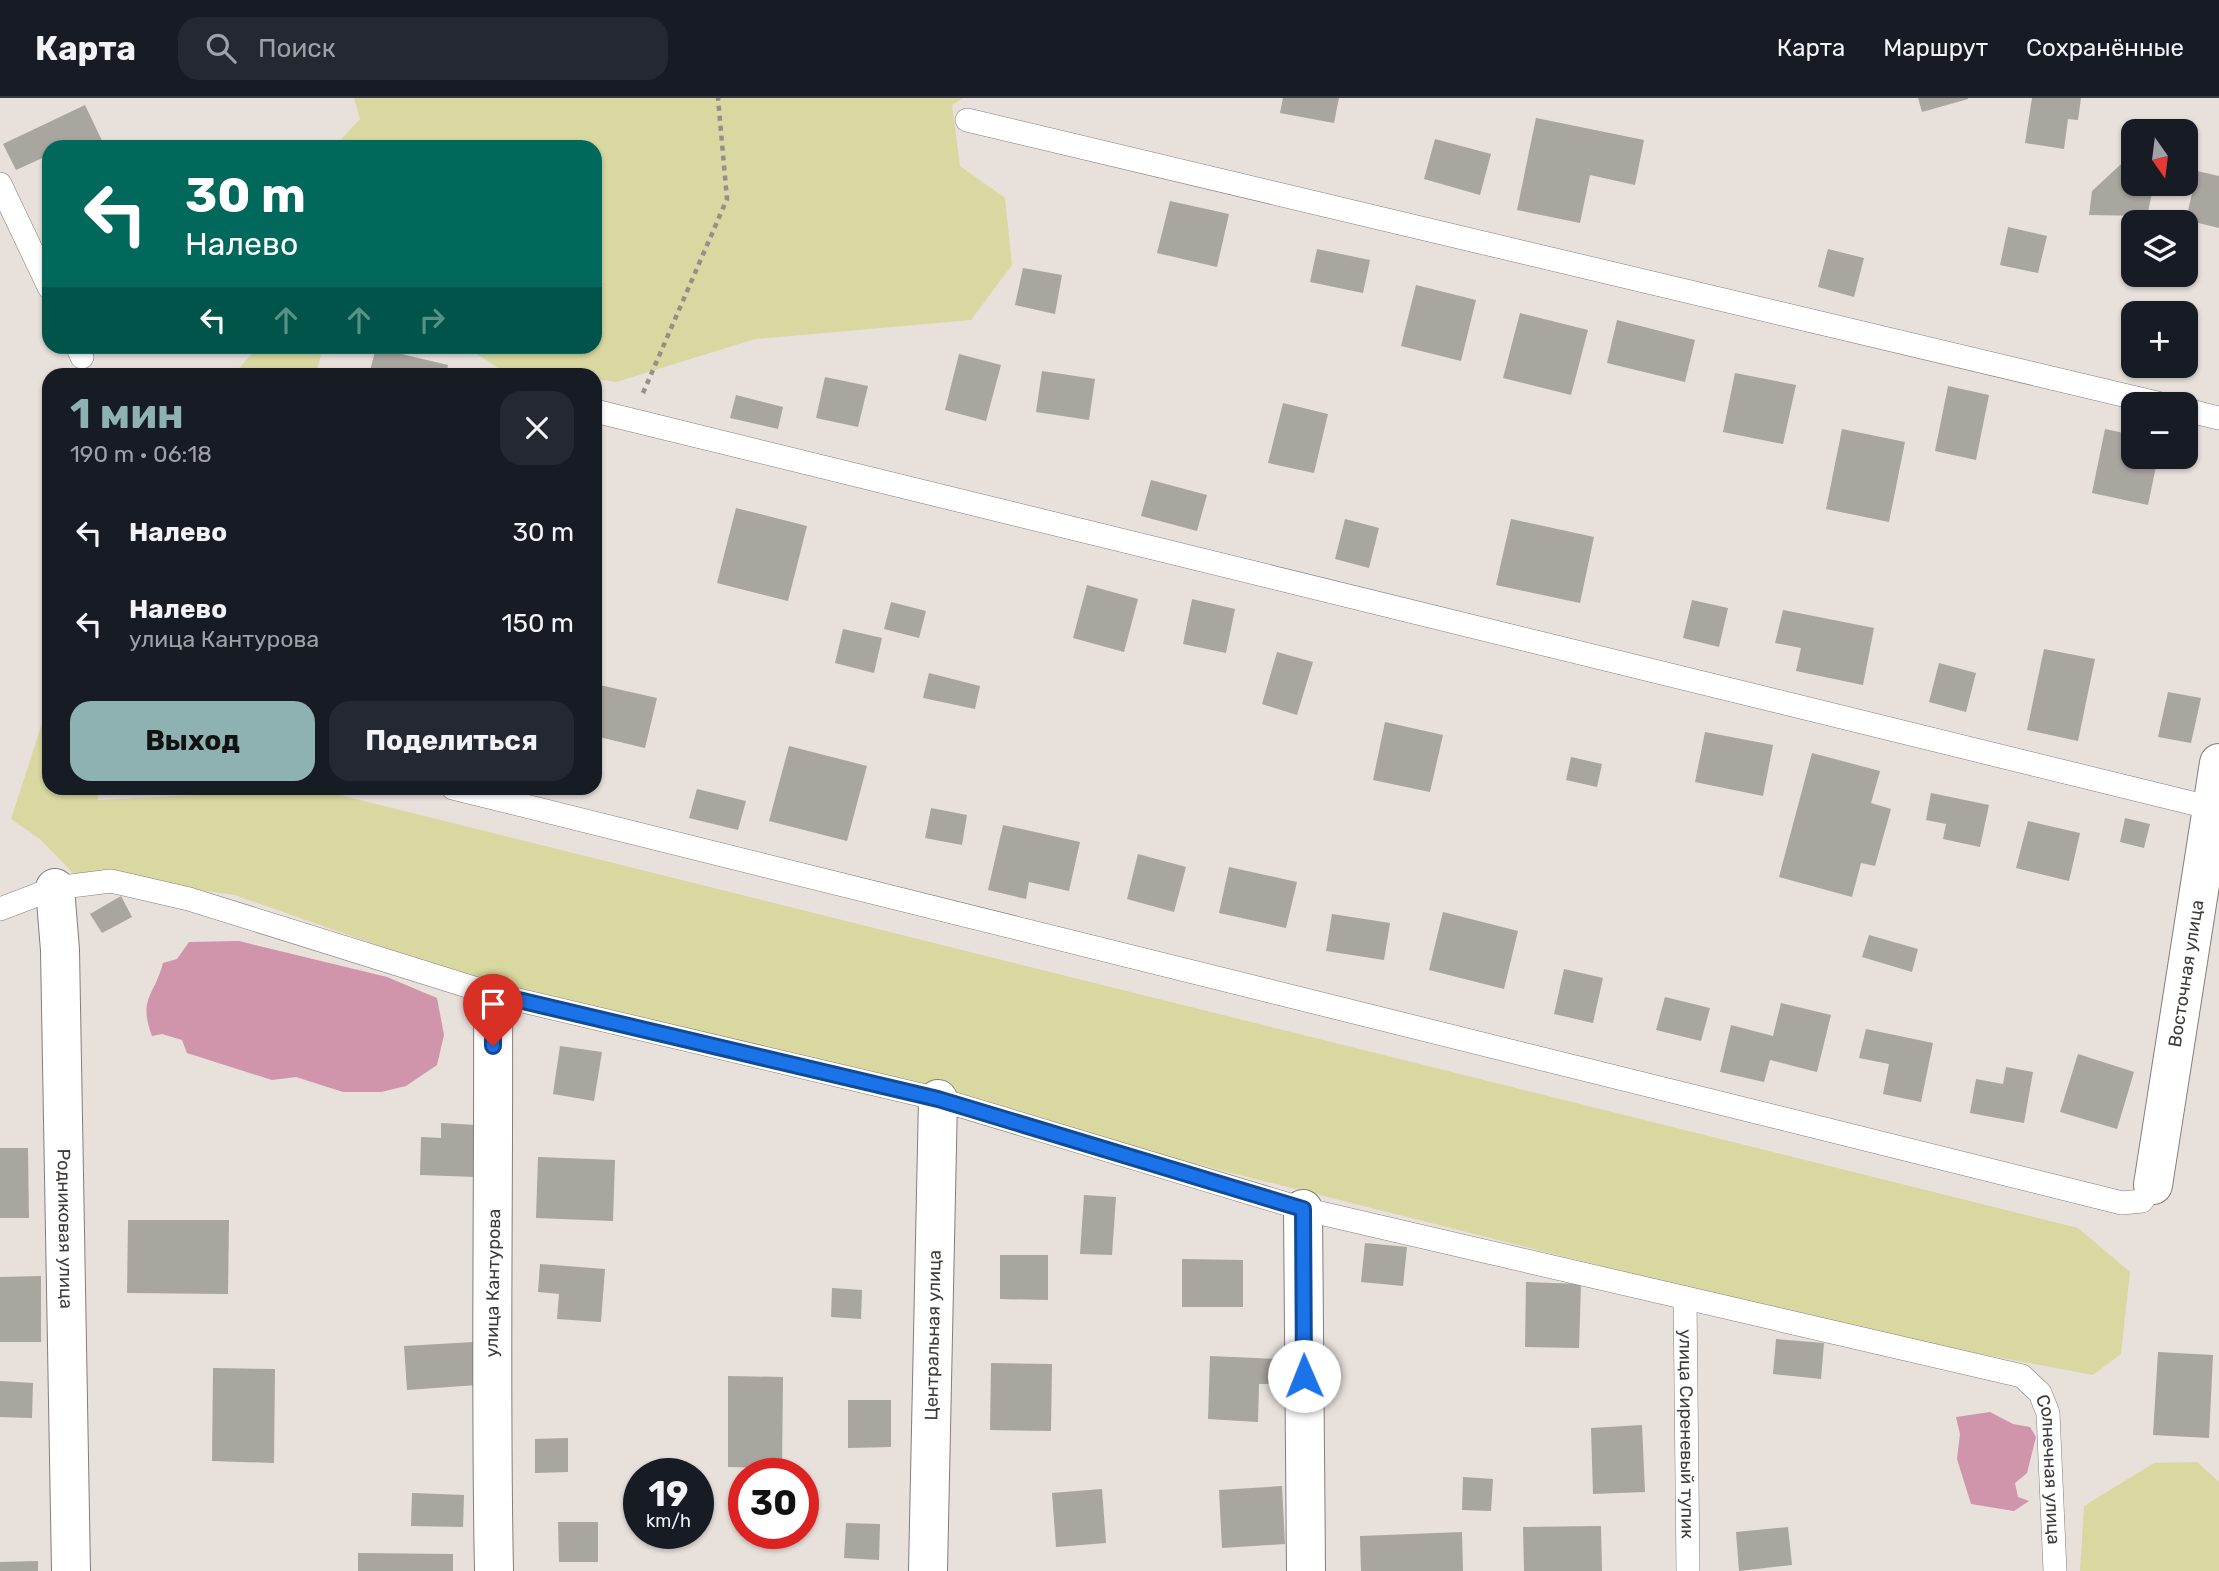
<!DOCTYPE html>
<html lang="ru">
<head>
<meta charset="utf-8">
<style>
	body { margin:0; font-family:Rubik,sans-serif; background:#242831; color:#f1f3f6; height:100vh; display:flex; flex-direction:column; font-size:26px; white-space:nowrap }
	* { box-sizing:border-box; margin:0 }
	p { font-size:23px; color:#9ea1a6 }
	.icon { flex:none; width:38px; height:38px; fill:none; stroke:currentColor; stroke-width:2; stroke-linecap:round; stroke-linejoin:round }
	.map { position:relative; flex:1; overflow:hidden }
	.sheet { position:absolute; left:42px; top:270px; width:560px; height:427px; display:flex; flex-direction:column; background:#171b24; border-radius:21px; box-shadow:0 2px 5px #0004 }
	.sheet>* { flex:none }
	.hud { position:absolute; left:42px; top:42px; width:560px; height:214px; border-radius:21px; box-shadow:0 2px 5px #0004; background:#00695c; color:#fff; overflow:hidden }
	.needle { width:46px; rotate:166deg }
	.buttons { position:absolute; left:2121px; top:21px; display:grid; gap:14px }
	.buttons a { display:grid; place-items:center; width:77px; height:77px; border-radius:14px; background:#171b24; box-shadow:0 2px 5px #0004; font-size:35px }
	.speed { position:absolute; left:623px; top:1360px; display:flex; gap:14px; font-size:35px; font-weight:700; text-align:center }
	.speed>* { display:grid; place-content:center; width:91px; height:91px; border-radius:50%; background:#171b24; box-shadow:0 2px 5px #0004; line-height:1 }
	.speed small { font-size:18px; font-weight:400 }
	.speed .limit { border:10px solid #d22; background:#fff; color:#111 }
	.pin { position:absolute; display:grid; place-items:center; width:60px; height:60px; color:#fff; margin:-72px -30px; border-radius:50% 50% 50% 0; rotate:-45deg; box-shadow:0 0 7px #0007 }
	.pin .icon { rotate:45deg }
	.me { position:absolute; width:77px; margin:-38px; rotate:359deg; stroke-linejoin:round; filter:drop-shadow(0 0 5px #0008) }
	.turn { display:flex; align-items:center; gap:24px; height:147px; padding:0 28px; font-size:32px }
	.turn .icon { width:91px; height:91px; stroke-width:2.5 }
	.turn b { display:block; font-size:49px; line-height:60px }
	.lanes { display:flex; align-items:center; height:66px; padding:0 28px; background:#0003; justify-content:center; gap:35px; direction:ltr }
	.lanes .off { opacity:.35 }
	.round { display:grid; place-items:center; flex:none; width:74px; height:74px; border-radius:21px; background:#242831 }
	.summary { display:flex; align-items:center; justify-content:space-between; height:119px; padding:0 28px }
	h1 { font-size:42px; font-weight:700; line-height:52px; color:#8eb2b2 }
	.primary-button { display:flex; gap:14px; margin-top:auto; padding:14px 28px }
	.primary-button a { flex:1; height:80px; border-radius:21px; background:#8eb2b2; color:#111; font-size:28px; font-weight:700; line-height:80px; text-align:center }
	.primary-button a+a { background:#242831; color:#f1f3f6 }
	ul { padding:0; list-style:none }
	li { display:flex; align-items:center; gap:21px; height:91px; padding:0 28px }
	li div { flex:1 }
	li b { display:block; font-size:26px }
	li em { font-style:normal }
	header { display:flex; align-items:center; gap:42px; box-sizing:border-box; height:98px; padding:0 35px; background:#171b24; border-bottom:2px solid #363941 }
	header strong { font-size:33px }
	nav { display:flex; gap:38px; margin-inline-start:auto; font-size:24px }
	.search { width:490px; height:63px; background:#242831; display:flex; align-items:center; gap:18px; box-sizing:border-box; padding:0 24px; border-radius:21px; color:#9ea1a6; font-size:26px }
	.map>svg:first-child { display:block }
</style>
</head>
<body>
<header>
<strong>Карта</strong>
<div class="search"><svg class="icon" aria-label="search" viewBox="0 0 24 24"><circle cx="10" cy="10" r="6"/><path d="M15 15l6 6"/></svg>Поиск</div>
<nav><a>Карта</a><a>Маршрут</a><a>Сохранённые</a></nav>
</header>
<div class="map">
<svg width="2219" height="1473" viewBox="0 0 2219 1473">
	<rect width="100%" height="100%" fill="#e7e0db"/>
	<g fill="#d9d8a1">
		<path d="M354,0H963L952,7L960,68L1005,100L1012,167L971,222L755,241L616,284L595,281V276H550L500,271L466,249L595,248V49H334L360,21Z"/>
		<path d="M258,249V248L323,249L316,276H234Z"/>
		<path d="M49,604V690H98V702L316,691L2078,1130L2130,1174L2121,1256L2093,1277L1864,1234L508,893L235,797L73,775L40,741L11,721Z"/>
		<path d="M2197,1364L2219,1384V1473H2080L2084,1408L2154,1365Z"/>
	</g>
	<g fill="#d094ab">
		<path d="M239,843L387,879L437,900L444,937L437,967L406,988L381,994H343L296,979L272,982L187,955L182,942L162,936L152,938C138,900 154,899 163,865L177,861L189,844Z"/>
		<path d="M1990,1314L2013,1326L2030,1329L2036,1339L2027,1375L2015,1385L2018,1399L2029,1403L2014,1413L1971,1406L1957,1361L1960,1336L1956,1319Z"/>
	</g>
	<g fill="#a9a59f">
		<path d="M1283,0H1339L1334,25L1280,15Z"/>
		<path d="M1918,0H1968V1L1922,14Z"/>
		<path d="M2032,0H2081L2078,22L2068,21L2064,51L2025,45Z"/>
		<path d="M85,7L105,49H49V57L16,72L3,46Z"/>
		<path d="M1536,20L1644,42L1635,87L1590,77L1580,125L1517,112Z"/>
		<path d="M1435,41L1491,56L1480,97L1424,81Z"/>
		<path d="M2133,55V86H2154L2147,118L2089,117L2092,93Z"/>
		<path d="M2197,73L2219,78V130L2186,122Z"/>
		<path d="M1170,103L1229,116L1217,169L1157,155Z"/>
		<path d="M2008,129L2047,138L2038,175L2000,167Z"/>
		<path d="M1317,151L1370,162L1363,195L1310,184Z"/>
		<path d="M1828,151L1864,160L1854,199L1818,189Z"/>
		<path d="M1023,170L1062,177L1055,216L1015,207Z"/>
		<path d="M1416,187L1476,202L1461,263L1401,248Z"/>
		<path d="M1520,215L1588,232L1571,297L1503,280Z"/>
		<path d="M1617,222L1695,242L1685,284L1607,265Z"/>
		<path d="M376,250L448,267L446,276H369Z"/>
		<path d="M959,256L1001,267L986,323L945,312Z"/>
		<path d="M1042,273L1095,281L1089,322L1036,314Z"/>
		<path d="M1735,275L1796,287L1783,346L1723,334Z"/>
		<path d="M825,279L868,288L858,329L816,320Z"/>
		<path d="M1948,288L1989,297L1976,362L1935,353Z"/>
		<path d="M736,297L783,309L778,331L730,320Z"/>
		<path d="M1283,305L1328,316L1314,375L1268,365Z"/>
		<path d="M1842,331L1905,344L1889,424L1826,411Z"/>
		<path d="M2105,331L2133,337V359H2158L2148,407L2092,395Z"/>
		<path d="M1151,382L1207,397L1197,433L1141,418Z"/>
		<path d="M736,410L807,428L788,503L717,485Z"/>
		<path d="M1345,421L1379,430L1369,470L1335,461Z"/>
		<path d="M1511,421L1594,439L1580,505L1496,487Z"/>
		<path d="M1087,487L1138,501L1124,554L1073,540Z"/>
		<path d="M1192,501L1235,511L1226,555L1183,546Z"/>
		<path d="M1692,502L1728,510L1719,549L1683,540Z"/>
		<path d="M891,504L926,513L919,540L884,531Z"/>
		<path d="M1783,512L1874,530L1863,587L1796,573L1801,550L1775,545Z"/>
		<path d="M843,531L882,540L874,575L835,565Z"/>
		<path d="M2044,551L2095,561L2078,643L2027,632Z"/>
		<path d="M1277,554L1313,564L1297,617L1262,606Z"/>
		<path d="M1939,565L1976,575L1966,614L1929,604Z"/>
		<path d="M929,575L980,588L975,611L923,600Z"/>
		<path d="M595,586L657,600L645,650L595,638Z"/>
		<path d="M2168,594L2201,600L2191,645L2158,639Z"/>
		<path d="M1385,624L1443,637L1430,694L1373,682Z"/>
		<path d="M1705,634L1773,647L1763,698L1695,684Z"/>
		<path d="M789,648L867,668L847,743L769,723Z"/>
		<path d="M1812,655L1880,673L1871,705L1891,711L1875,768L1861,765L1852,799L1779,779Z"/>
		<path d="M1571,659L1602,666L1597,689L1566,682Z"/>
		<path d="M697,691L746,703L738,732L689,720Z"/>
		<path d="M1931,695L1989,707L1980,749L1943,741L1946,726L1926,722Z"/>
		<path d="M931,710L967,717L962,747L925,740Z"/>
		<path d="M2125,720L2150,726L2144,750L2120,744Z"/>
		<path d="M2028,723L2080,735L2069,783L2016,770Z"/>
		<path d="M1003,727L1080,744L1069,793L1029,784L1026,801L988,792Z"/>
		<path d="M1138,756L1186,769L1174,814L1127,801Z"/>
		<path d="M1229,769L1297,784L1286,830L1219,815Z"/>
		<path d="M121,798L132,819L102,835L90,816Z"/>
		<path d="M1443,814L1518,833L1504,891L1429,872Z"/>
		<path d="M1332,816L1390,825L1384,862L1326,853Z"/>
		<path d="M1869,837L1918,851L1912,874L1862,859Z"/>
		<path d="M1564,871L1603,880L1593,925L1554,916Z"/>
		<path d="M1665,899L1710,910L1701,943L1656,932Z"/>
		<path d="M1781,905L1831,917L1817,974L1770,962L1764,984L1720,974L1731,927L1773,938Z"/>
		<path d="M1866,931L1933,945L1921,1004L1883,996L1889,966L1859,960Z"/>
		<path d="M560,948L602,954L594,1003L553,996Z"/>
		<path d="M2078,956L2134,974L2117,1031L2060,1014Z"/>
		<path d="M2006,969L2033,974L2024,1025L1970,1015L1976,981L2003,986Z"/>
		<path d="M441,1025L477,1027L476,1079L420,1077L421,1039L441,1040Z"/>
		<path d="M0,1050H28L29,1120H0Z"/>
		<path d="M538,1059L615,1062L613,1123L536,1120Z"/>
		<path d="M1084,1097L1116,1099L1112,1157L1080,1156Z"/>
		<path d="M128,1122H229L228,1196L127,1195Z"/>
		<path d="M1365,1145L1407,1149L1403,1188L1361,1184Z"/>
		<path d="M1000,1157H1048V1202L1000,1201Z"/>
		<path d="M1182,1161L1243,1162V1209H1182Z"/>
		<path d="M540,1166L605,1171L601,1224L557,1221L559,1196L538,1194Z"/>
		<path d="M41,1178V1244H0V1179Z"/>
		<path d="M1526,1184L1581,1186L1579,1250L1525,1249Z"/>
		<path d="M832,1190L862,1192L861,1221L831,1219Z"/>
		<path d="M1776,1241L1824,1245L1821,1281L1773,1276Z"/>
		<path d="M474,1244L477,1287L407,1292L404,1248Z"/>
		<path d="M2158,1254L2213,1257L2209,1340L2153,1337Z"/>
		<path d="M1210,1258L1280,1261L1279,1286H1259L1258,1324L1208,1321Z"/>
		<path d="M991,1265L1052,1266L1051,1333L990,1332Z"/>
		<path d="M213,1270L275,1271L274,1365L212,1363Z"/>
		<path d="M728,1278L783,1279L782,1370L728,1369Z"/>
		<path d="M0,1283L33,1285L32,1320L0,1319Z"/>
		<path d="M848,1302H891V1349L848,1350Z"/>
		<path d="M1642,1327L1645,1394L1593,1396L1591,1330Z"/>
		<path d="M568,1340V1374L535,1375V1341Z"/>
		<path d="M1463,1379L1493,1381L1491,1413L1462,1412Z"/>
		<path d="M1282,1388L1285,1446L1222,1450L1219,1392Z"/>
		<path d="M1102,1391L1106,1445L1056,1449L1052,1395Z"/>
		<path d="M412,1395L464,1397L463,1429L411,1428Z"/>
		<path d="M558,1424H598V1464H559Z"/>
		<path d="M846,1425L880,1426L879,1462L844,1460Z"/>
		<path d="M1601,1428L1602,1473H1524L1523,1429Z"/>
		<path d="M1788,1429L1792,1467L1739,1473L1736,1434Z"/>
		<path d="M1462,1434L1463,1473H1361L1360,1438Z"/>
		<path d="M358,1455L453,1456V1473H358Z"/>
		<path d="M38,1463V1473H0V1464Z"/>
	</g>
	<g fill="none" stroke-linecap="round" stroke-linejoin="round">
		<defs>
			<g id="lane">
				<path d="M967,22L2161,306"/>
				<path d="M0,86L49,189"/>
				<path d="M77,248L82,259"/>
				<path d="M2186,312L2219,320"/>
				<path d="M595,313L2212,710"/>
				<path d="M453,690L2122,1105L2142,1103L2153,1087"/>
				<path id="s1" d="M0,811L55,790L111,783L189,801L493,896L938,1001L1303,1111L2022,1278L2040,1295L2048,1315L2055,1473"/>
				<path id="s2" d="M1685,1200L1688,1473"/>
			</g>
			<g id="street">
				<path id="s3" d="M55,790L60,852L71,1473"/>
				<path d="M493,896C494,1088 490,1281 494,1473"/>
				<path id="s4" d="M2153,1087L2219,665"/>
				<path d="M1303,1111L1306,1473"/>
				<path id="s5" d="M928,1473L938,1001"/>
			</g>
		</defs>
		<use href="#lane" stroke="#847d7a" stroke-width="24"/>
		<use href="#street" stroke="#847d7a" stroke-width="40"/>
		<path stroke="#948f8b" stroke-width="4.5" stroke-dasharray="5 5" stroke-linecap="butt" d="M643,295L727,101L718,0"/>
		<use href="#lane" stroke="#fff" stroke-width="23"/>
		<use href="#street" stroke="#fff" stroke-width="38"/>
	</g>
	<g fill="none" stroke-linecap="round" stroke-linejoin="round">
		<defs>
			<path id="route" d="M493,948V896L938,1001L1303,1111L1304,1278"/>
		</defs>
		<use href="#route" stroke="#114b97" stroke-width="18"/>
		<use href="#route" stroke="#1a73e8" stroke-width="12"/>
	</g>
	<g text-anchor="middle" stroke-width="5" stroke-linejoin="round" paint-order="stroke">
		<g font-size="18" fill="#3e3b39" stroke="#fff">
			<text dy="6" stroke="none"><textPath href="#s4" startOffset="214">Восточная улица</textPath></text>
			<text dy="6" stroke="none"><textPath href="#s3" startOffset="341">Родниковая улица</textPath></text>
			<text transform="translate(493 1185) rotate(-89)" y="6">улица Кантурова</text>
			<text dy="6" stroke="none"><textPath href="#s5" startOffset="236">Центральная улица</textPath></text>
			<text dy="6" stroke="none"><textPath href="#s2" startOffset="136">улица Сиреневый тупик</textPath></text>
			<text dy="6" stroke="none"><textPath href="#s1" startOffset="2193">Солнечная улица</textPath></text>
		</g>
	</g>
</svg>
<div class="buttons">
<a><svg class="needle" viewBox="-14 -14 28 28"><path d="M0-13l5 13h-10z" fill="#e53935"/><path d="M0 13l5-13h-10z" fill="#9ea1a6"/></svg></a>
<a><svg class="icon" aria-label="layers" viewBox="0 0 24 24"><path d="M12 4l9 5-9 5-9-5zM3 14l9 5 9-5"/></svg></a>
<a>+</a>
<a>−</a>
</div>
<div class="speed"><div>19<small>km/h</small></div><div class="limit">30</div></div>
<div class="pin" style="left:493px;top:948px;background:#d93025"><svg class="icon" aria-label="arrive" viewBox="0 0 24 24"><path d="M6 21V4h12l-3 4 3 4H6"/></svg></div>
<svg class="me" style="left:1304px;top:1278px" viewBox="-20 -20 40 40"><circle r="19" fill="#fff"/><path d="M0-13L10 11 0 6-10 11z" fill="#1a73e8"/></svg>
<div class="hud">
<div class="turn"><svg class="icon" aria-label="left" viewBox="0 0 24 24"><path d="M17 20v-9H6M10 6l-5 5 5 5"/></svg><div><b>30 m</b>Налево</div></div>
<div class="lanes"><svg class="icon" aria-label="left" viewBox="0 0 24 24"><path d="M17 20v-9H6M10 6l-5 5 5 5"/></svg><svg class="icon off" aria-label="ahead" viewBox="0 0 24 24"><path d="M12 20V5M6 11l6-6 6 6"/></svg><svg class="icon off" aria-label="ahead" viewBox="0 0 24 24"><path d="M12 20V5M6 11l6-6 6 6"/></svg><svg class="icon off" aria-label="right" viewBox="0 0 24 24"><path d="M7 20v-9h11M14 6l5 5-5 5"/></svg></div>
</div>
<section class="sheet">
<div class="summary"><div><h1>1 мин</h1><p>190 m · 06:18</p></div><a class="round"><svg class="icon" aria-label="close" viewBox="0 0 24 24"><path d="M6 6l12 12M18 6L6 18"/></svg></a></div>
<ul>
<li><svg class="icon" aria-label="left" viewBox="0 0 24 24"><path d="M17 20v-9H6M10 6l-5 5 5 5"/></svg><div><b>Налево</b></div><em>30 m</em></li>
<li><svg class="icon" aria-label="left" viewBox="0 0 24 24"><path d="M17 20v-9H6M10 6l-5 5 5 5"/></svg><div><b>Налево</b><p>улица Кантурова</p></div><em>150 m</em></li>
</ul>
<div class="primary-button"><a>Выход</a><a>Поделиться</a></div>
</section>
</div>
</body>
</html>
